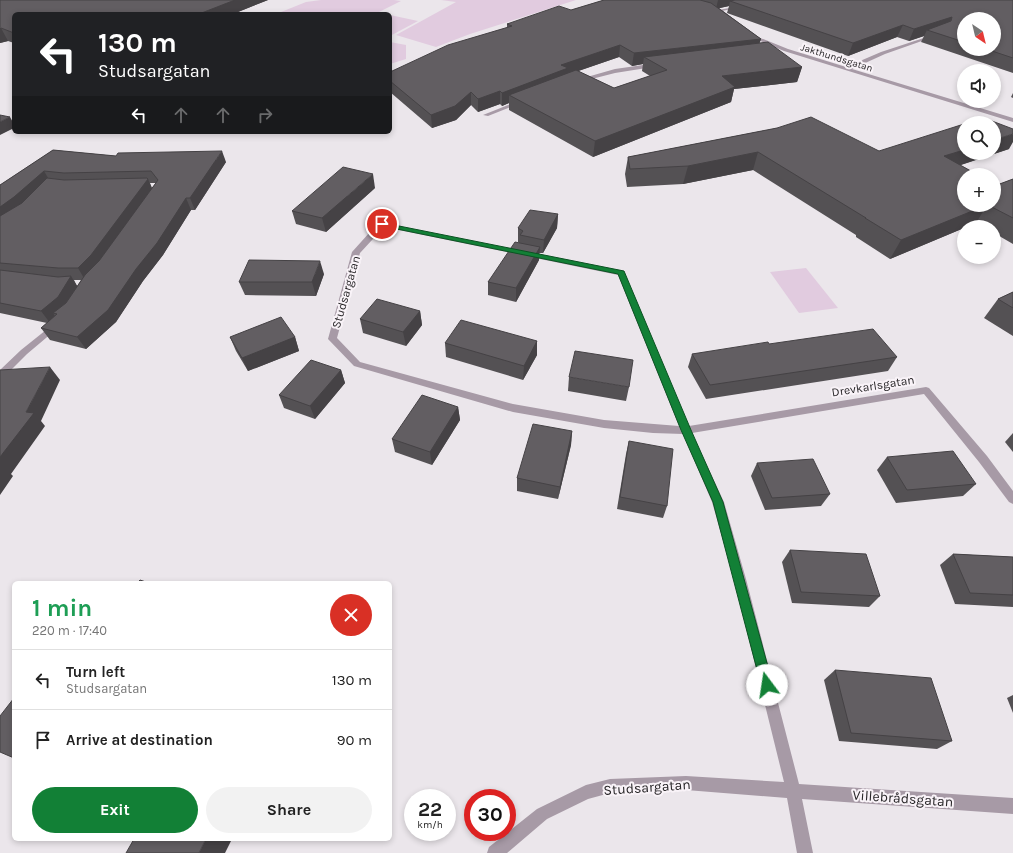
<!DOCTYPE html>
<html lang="en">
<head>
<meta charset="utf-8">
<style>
	body { margin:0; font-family:Karla,sans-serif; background:#f2f2f2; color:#222; height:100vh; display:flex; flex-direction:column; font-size:15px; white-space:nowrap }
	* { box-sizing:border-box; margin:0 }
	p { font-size:13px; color:#767676 }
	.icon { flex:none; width:22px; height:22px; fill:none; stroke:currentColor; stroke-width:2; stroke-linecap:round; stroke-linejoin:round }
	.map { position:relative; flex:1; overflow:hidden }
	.sheet { position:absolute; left:12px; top:581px; width:380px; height:260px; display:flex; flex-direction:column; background:#fff; border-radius:6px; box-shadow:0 2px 6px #0003 }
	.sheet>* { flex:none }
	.banner { position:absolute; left:12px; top:12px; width:380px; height:122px; border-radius:6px; box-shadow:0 2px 6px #0003; background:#202124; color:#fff; overflow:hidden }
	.needle { width:26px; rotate:145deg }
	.tools { position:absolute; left:957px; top:12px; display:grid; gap:8px }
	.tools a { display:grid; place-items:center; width:44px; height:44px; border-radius:50%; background:#fff; box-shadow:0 2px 6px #0003; font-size:20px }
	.speed { position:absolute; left:404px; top:789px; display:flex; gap:8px; font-size:20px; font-weight:700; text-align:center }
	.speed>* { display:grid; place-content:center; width:52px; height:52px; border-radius:50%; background:#fff; box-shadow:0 2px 6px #0003; line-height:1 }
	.speed small { font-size:10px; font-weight:400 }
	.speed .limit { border:6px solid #d22; background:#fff; color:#111 }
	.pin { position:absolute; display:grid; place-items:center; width:34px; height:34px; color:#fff; margin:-17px; border:2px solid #fff; border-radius:50%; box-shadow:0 1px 4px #0007 }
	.me { position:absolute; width:44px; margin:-22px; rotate:346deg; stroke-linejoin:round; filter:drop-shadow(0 0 3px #0008) }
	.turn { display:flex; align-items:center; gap:14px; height:84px; padding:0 20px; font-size:18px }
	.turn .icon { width:52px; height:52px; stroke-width:2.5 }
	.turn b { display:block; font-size:28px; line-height:34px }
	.lanes { display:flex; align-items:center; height:38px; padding:0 20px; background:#0003; justify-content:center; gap:20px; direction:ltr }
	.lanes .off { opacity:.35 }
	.round { display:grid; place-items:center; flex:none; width:42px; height:42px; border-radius:21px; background:#f2f2f2 }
	.overview { display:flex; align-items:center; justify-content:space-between; height:68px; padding:0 20px }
	h1 { font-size:24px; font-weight:700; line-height:30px; color:#1e9e55 }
	.action { display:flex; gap:8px; margin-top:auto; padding:8px 20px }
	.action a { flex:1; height:46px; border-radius:24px; background:#128036; color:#fff; font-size:16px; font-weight:700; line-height:46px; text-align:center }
	.action a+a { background:#f2f2f2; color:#222 }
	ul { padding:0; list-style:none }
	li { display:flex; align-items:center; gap:12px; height:60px; padding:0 20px; border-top:1px solid #e0e0e0 }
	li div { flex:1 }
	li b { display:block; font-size:15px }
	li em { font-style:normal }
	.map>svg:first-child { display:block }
</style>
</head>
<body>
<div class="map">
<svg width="1013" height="853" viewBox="0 0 1013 853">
	<rect width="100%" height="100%" fill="#ebe6eb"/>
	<g fill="#e1cbdf">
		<path d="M321,0H394L401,1L379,12L386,14H276L306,2Z"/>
		<path d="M441,0H576L470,34L436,47L396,35L456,2Z"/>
		<path d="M390,15L418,21L390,36Z"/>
		<path d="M390,42L406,45V59L390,64Z"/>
		<path d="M806,268L838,308L799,313L770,272Z"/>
	</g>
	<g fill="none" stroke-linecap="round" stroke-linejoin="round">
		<g fill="#a79aa6" fill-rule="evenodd">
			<path d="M692,0H697L713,11L740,6L742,7L712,13Z"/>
			<path d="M748,33L788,49L846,67L881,52L936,34V36L885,54L852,69L1013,118V122L784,51L746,35Z"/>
			<path d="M657,63L659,64V66L615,73L576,83L573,81L615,69Z"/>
			<path d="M518,101L523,102L488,116L483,115Z"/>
			<path d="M379,222L624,271L689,426L926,387L929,388L987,456L1013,491V504L1009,502L979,462L924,394L692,433L724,502L746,579L799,784L1013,798V814L802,799L813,853H797L787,798L686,790L610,793L588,799L547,819L507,853H487L489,847L537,809L586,785L610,779L686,776L784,782L734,579L712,502L683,434L653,433L604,428L513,412L354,366L328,339L352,252ZM384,227L618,275L679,426L604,420L513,404L360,362L337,338L360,253Z"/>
			<path d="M56,322L59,323L60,325L59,327L27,354L3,378L0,379V370L21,350Z"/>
		</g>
	</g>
	<g fill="#545154" fill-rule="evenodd">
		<path d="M0,0H268L233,14H14V43L8,41L0,43Z"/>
		<path d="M604,0H1013V73L921,42L924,36L909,41L897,37L848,56L727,13L729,6L719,8L761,39L759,43L802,67L797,82L734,89L731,102L593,157L509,110V103L502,106L500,104L478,112L471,105L456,120L432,128L390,92V72L507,28V24L571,10ZM964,19L994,49H964ZM619,57L632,66L643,64L642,71L650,76L614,88L578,71Z"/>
		<path d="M1013,93V98L1011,97Z"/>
		<path d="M777,128L879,151L1009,149L960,165L997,185L1013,179V244L994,233V227H983L976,223L966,227H964V228L890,259L856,237V235L753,170L683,184L627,187L625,174L628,157Z"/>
		<path d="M53,150L116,156L226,162L195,210H191L163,255L143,281L116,322L86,349L50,340L41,328L47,323L0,313V185ZM150,183H156L152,188ZM74,280H81L77,286Z"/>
		<path d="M375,188L326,232L296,224L292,211Z"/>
		<path d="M558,214L557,228L543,253H539V260L516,302L488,295V282L519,242H518V228Z"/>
		<path d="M324,274L316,296L245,295L239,282Z"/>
		<path d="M1013,292V336L984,318L998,299Z"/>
		<path d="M420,311L422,325L406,346L363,333L360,319Z"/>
		<path d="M230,337H295L299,351L248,371L236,351Z"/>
		<path d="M537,341V355L523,380L446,357L445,343Z"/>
		<path d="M769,344L897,357L888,371L706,399L688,367L692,354Z"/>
		<path d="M341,370L345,383L315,419L284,408L279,395Z"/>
		<path d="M569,377L629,387L626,401L568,391Z"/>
		<path d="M458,407L460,420L432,465L395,452L392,439Z"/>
		<path d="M572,431L571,445L558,499L517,491V478Z"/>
		<path d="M1013,433V452L1005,442Z"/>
		<path d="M629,441L667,506L663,518L617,509L626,454Z"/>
		<path d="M887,457L976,484L963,496L896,503L877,470Z"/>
		<path d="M757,463L830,494L821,506L765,510L751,476Z"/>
		<path d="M790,550L880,596L869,607L792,603L782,562Z"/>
		<path d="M953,554L1013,557V607L955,604L940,565Z"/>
		<path d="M835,670L952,741L937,749L839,741L824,680Z"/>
		<path d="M1013,695V713L1007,698Z"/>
	</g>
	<g fill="#454245">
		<path d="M235,0H268L233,14H199Z"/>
		<path d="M718,0H756L730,1L729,6L716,9Z"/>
		<path d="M952,17L946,29L927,30L924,36L909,41L914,29Z"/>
		<path d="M903,25L897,37L848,56L853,43Z"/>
		<path d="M1,28L8,41L0,43V29Z"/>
		<path d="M761,39L757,51L644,57L643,64L632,66L634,53Z"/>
		<path d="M620,45L619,57L509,95V103L502,106V93L561,65Z"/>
		<path d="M802,67L797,82L734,89L731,102L593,157L595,141L722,76Z"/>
		<path d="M500,91V104L478,112V99Z"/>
		<path d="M471,92V105L456,120L432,128L431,115Z"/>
		<path d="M10,117L14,124V128L0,135V122Z"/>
		<path d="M1013,134V142L1009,149L934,174L944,156L964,150V153H994V140Z"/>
		<path d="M222,151L226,162L195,210L190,198Z"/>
		<path d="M758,152L753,170L683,184L688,166Z"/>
		<path d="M44,171L51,183L0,225V207Z"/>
		<path d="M373,174L375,188L326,232L322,218Z"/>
		<path d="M148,179L153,191L85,280L78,268Z"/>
		<path d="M186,198L191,210L163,255L143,281L116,322L86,349L77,337L136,269Z"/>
		<path d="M987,205L976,223L966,227H964V228L890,259L901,240Z"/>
		<path d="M558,214L557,228L543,253L544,240Z"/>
		<path d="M540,247L539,260L516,302V288Z"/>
		<path d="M320,261L324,274L316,296L312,282Z"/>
		<path d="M71,276L79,289L57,314L53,313L56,318L50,323L41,311Z"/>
		<path d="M420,311L422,325L406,346L403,332Z"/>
		<path d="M295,337L299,351L248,371L242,358Z"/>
		<path d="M537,341V355L523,380L524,366Z"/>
		<path d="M50,367L60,380L41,421L45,426L11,474L13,476L0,495V457L26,412Z"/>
		<path d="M341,370L345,383L315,419L310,406Z"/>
		<path d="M458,407L460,420L432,465L430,452Z"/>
		<path d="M572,431L571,445L558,499L560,487Z"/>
		<path d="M206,839H232L225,853H199Z"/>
	</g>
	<g fill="#625e62" stroke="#454245">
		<path d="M0,0H235L199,14H14V33L1,28L0,29Z"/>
		<path d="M604,0H700L711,3L761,39L634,53L620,45L561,65L568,68L502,93L500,91L478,99L471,92L455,106L431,115L390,81V72L448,45L512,26L507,24L559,6L571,10Z"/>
		<path d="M735,0H1013V58L986,49H994V19H964V42L927,30L951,21L952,17L914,29L903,25L853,43L730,1Z"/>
		<path d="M768,42L802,67L722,76L735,87L595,141L509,95L576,70L614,88L667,70L644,57Z"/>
		<path d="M0,115L10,117L0,122Z"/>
		<path d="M811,117L879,151L964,124V150L944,156L978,175H964V205H987L901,240L865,218H866L758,152L688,166L630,169L628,157L777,128Z"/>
		<path d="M984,118L1013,129V134L994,140V123H967Z"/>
		<path d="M53,150L116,156L118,153L222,151L190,198H186L157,243L136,269L108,310L77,337L41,328L57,314L53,313L66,303L85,275L99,261L158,180L151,171L64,173L44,171L14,197L0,207V185Z"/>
		<path d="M343,167L373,174L322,218L292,211Z"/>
		<path d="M47,178L64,180L147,178L148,179L91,255L78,268H58L0,263V216L22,203Z"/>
		<path d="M1013,179V218L988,205H994V183L997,185Z"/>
		<path d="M530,210L558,214L544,240L520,235L523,231L518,228Z"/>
		<path d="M515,242L540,247L516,288L488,282Z"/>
		<path d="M249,260L320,261L312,282H239Z"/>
		<path d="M0,270L58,277L71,276L58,297L41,311L0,303Z"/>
		<path d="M1013,292V308L998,299Z"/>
		<path d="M377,299L420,311L403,332L360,319Z"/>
		<path d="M281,317L295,337L242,358L230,337Z"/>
		<path d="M461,320L537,341L524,366L445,343Z"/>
		<path d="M873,329L897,357L710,385L692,354L768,342L769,344Z"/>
		<path d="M575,351L633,360L629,387L569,377Z"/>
		<path d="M311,360L341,370L310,406L279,395Z"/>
		<path d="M50,367L26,412L34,413L0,457V370Z"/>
		<path d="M422,395L458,407L430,452L392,439Z"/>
		<path d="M533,424L572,431L560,487L517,478Z"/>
		<path d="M629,441L673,449L667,506L620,497Z"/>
		<path d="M953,451L976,484L907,490L887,457Z"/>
		<path d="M813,459L830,494L772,498L757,463Z"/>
		<path d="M790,550L866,554L880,596L801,592Z"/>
		<path d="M953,554L1013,557V595L970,593Z"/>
		<path d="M140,580L149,583H137Z"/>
		<path d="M835,670L931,678L952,741L851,733Z"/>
		<path d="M14,698V758L0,752V716Z"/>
		<path d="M134,839H206L199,853H126Z"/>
	</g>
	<path fill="#128036" stroke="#0c5323" d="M379,222L624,271L691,430L723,502L773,685L771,689L767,691L763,689L761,685L713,502L681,430L618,274L382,226L378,224Z"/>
	<g text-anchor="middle" stroke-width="4" stroke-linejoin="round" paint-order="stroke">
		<g font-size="10" fill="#282628" stroke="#f9f3f8">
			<text transform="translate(837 57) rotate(17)" y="4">Jakthundsgatan</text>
		</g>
		<g font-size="12" fill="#282628" stroke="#f9f3f8">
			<text transform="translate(346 292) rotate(-74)" y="4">Studsargatan</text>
			<text transform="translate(873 386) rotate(-9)" y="4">Drevkarlsgatan</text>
		</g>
		<g font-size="14" fill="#282628" stroke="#f9f3f8">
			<text transform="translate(647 787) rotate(-4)" y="5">Studsargatan</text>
			<text transform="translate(903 798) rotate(4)" y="5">Villebrådsgatan</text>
		</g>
	</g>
</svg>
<div class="tools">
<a><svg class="needle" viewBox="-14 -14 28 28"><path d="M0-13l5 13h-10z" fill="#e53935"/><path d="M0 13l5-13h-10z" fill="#767676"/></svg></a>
<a><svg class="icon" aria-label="sound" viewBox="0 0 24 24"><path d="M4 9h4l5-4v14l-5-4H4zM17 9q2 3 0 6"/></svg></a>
<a><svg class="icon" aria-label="search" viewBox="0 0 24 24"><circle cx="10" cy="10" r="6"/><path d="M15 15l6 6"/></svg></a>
<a>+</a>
<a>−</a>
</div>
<div class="speed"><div>22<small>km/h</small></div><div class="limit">30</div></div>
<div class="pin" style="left:382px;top:224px;background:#d93025"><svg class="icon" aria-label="arrive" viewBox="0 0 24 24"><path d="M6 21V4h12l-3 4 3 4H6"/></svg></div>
<svg class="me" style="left:767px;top:685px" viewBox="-20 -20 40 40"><circle r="19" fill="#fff"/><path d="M0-13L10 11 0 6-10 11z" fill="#128036"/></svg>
<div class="banner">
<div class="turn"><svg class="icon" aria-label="left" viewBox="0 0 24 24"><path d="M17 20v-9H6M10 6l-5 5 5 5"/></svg><div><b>130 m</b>Studsargatan</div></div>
<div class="lanes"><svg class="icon" aria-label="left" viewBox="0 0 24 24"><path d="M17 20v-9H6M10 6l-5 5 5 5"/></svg><svg class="icon off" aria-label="ahead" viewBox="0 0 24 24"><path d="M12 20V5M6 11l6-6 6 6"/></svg><svg class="icon off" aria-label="ahead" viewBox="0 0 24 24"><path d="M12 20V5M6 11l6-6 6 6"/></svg><svg class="icon off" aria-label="right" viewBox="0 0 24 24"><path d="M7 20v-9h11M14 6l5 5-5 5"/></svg></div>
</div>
<section class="sheet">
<div class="overview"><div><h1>1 min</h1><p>220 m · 17:40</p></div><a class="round" style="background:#d93025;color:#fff"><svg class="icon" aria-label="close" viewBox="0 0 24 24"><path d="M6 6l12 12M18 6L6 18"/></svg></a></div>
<ul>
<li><svg class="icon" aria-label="left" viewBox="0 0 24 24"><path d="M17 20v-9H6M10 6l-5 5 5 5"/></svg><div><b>Turn left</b><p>Studsargatan</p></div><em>130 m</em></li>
<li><svg class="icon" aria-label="arrive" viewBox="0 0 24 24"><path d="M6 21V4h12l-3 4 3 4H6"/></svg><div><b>Arrive at destination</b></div><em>90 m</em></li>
</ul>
<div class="action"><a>Exit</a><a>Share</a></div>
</section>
</div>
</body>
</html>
